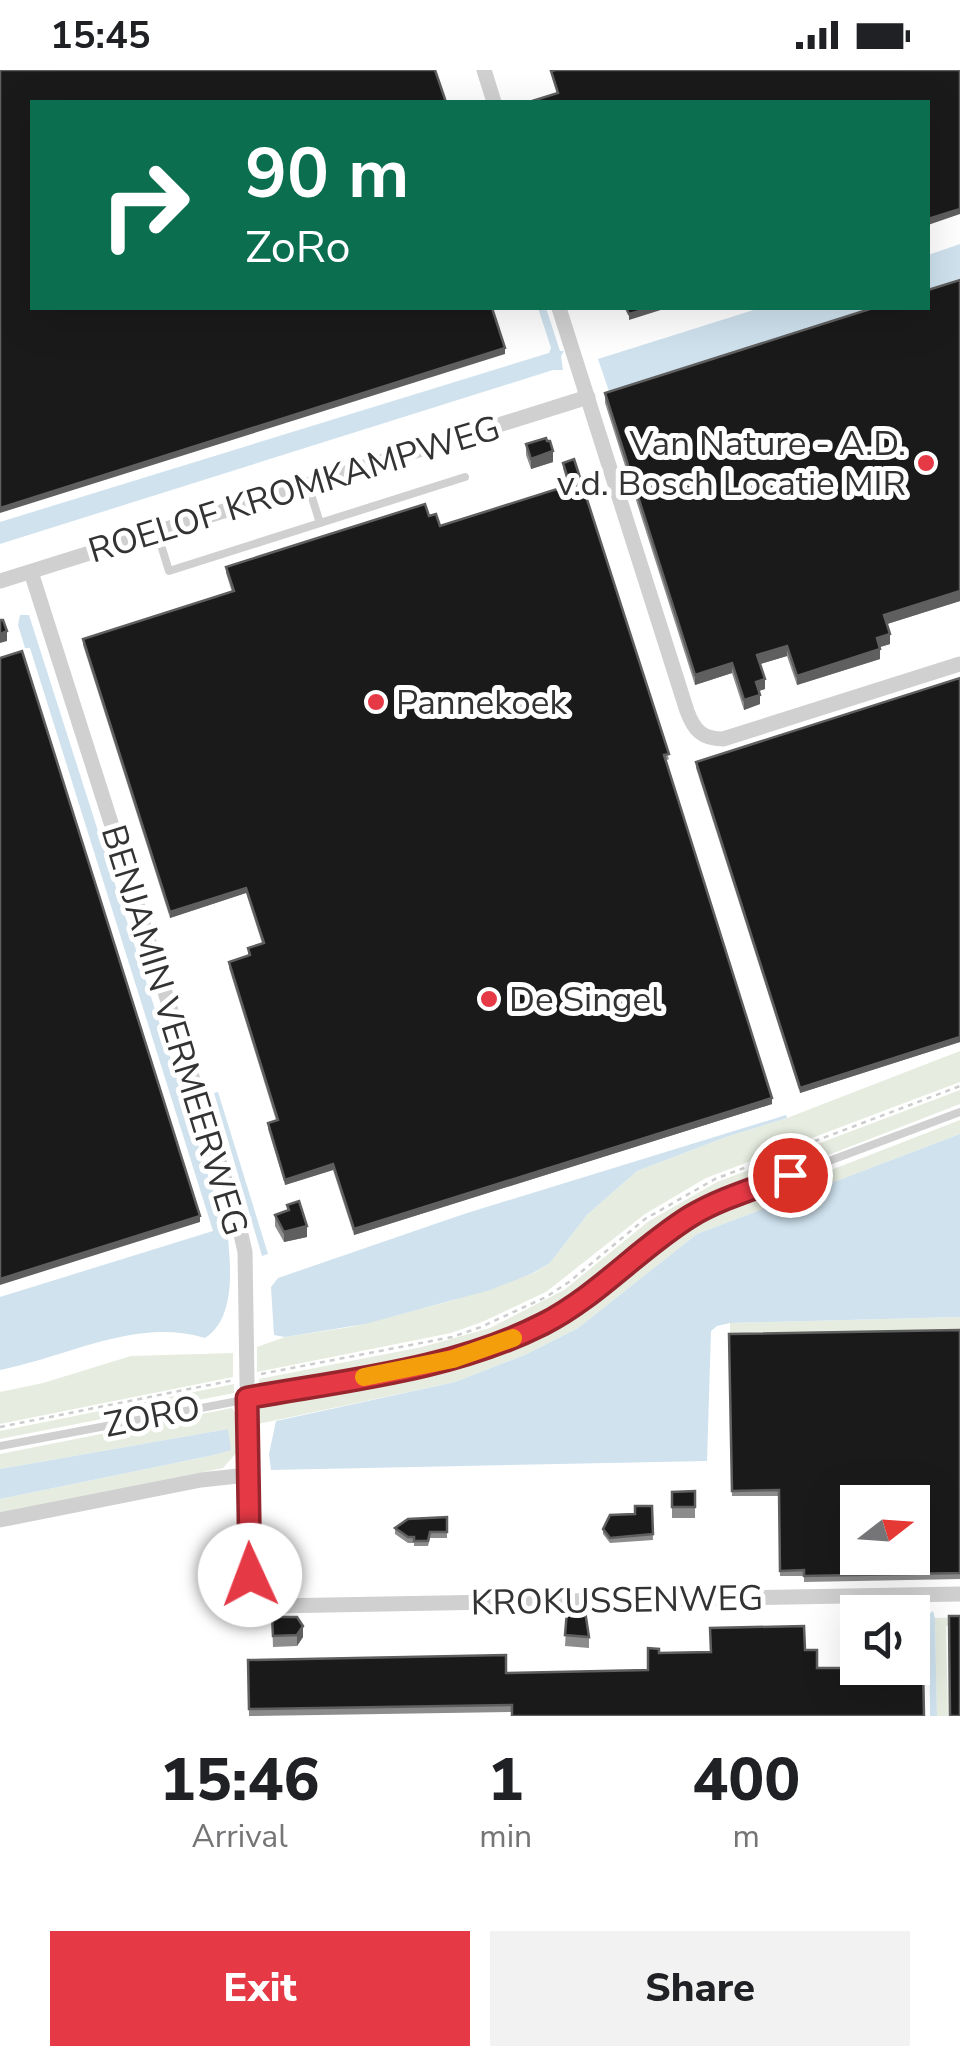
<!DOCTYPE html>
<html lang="en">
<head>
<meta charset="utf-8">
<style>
	body { margin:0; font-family:"Nunito Sans",sans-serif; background:#f2f2f2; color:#202124; height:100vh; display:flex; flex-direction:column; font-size:38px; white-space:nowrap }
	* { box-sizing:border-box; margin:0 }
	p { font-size:32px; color:#757577 }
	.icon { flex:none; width:55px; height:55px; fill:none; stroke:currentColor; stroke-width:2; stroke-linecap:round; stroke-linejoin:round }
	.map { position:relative; height:1646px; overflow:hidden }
	.panel { display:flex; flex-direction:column; background:#fff; flex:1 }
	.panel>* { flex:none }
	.banner { position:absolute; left:30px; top:30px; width:900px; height:210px; border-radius:0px; box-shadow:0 10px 40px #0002; background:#0b6e4f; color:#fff; overflow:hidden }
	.needle { width:65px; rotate:73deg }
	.tools { position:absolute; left:840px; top:1415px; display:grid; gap:20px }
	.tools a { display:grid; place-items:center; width:90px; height:90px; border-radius:0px; background:#fff; box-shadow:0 10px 40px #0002; font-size:50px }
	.pin { position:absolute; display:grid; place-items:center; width:85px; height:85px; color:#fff; margin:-42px; border:5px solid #fff; border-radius:50%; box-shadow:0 2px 10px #0007 }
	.me { position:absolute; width:110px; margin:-55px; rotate:358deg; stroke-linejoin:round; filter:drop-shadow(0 0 8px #0008) }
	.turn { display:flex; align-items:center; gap:35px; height:210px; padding:0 50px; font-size:45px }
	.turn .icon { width:130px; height:130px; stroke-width:2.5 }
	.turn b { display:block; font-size:70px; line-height:85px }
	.eta { display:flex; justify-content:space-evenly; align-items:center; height:170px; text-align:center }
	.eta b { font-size:60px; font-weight:800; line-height:70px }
	.cta { display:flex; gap:20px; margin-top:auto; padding:20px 50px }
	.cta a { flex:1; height:115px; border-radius:0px; background:#e63946; color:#fff; font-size:40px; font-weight:800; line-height:115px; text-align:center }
	.cta a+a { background:#f2f2f2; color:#202124 }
	.status { display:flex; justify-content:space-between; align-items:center; height:70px; padding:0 50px; background:#fff; direction:ltr }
	.status svg { height:28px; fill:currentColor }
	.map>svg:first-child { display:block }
</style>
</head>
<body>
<div class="status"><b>15:45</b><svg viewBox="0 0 49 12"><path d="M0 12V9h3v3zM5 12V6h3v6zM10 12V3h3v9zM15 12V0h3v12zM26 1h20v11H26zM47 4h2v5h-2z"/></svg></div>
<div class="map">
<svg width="960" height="1646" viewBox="0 0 960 1646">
	<rect width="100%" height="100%" fill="#fff"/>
	<g fill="#e6ecdf">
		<path d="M960,981V1012L706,1108L645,1144L546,1222L482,1252L451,1263L257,1302V1277L285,1267L351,1257L451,1231L534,1203L550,1193L587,1145L637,1101L726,1067L787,1048Z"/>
		<path d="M960,1020V1034L707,1132C640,1169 589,1230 519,1263C451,1296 335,1307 258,1320L259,1309L422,1277L490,1258L564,1220L649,1151L717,1112Z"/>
		<path d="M960,1050V1064L697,1164L578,1258L527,1284L455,1312L258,1354L259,1334L407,1307L494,1285L556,1257L692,1154Z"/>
		<path d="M960,1247V1266L730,1268V1253Z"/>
		<path d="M233,1283V1307L0,1354V1322L43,1313L131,1286Z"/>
		<path d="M234,1314V1323L0,1369V1361Z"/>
		<path d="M232,1338L237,1346L239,1380L223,1398L0,1444V1429L214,1385L229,1380L228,1359L0,1399V1384Z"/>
		<path d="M960,1547V1555L946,1556L948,1646H937L935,1548Z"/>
	</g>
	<g fill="#cfe2ee">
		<path d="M960,174V216L928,227V185Z"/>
		<path d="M538,238H546L560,281H564L561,286L563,300H553L0,474V452L549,283L551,278Z"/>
		<path d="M760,238H895L612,330L598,289Z"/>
		<path d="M20,545H29L228,1168C231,1200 235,1249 205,1268C137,1247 67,1287 0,1300V1227L213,1161L30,578H25L18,555Z"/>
		<path d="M218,1022L268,1184L262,1186L214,1023Z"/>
		<path d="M786,1045L787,1048L726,1067L637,1101L587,1145L550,1193L533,1203L490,1220L365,1254L285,1267L274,1265L271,1217L278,1208L464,1144Z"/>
		<path d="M960,1064V1247L730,1253L717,1256L711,1261L707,1391L271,1400L269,1384L276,1351L455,1312L527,1284L578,1258L697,1164Z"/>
		<path d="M228,1359L231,1380L214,1385L0,1429V1399Z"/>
		<path d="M933,1541L935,1548L937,1646H930L929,1544Z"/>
	</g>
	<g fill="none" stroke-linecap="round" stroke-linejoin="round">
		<g stroke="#cdcdcd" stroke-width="2.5" stroke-dasharray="5 5" stroke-linecap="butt">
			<path d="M261,1304L452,1267L481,1257L546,1227L569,1212L645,1149L715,1109L960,1016"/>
			<path d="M0,1357L234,1310"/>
		</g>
		<g stroke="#d0d0d0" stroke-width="8">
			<path d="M308,415L320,453"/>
			<path d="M157,462L169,501L465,407"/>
			<path d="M0,1376L360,1308L493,1277L547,1252L603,1215L692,1146L738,1125L960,1042"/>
		</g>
		<g stroke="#d0d0d0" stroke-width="15">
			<path d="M484,0L494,32"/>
			<path d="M559,238L687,641C694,660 702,669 723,669L960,594"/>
			<path d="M31,502L238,1151L245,1182L250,1505C253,1523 254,1532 273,1536L960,1524"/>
			<path d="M0,511L588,327"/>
			<path d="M0,1450L201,1410L247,1405"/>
		</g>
	</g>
	<g fill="#8c8c8c">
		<path d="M605,323L960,531L887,554L890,574L880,577V589L797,615L787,586L760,594L765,619L759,621L760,634L744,640L732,603L695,615L605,333Z"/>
		<path d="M526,374L553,392L531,399L526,385Z"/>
		<path d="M563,393L669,689L665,691L772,1034L354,1165L333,1100L285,1115L268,1059V1053L276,1050L229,898V892L248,886V878L262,873L246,823L170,848L83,575V569L232,522L226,503V497L429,446L440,456L568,416L563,398Z"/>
		<path d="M960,608V972L800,1023L696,698V692Z"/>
		<path d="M287,1135L307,1167L284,1172L275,1156V1145L287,1141Z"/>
		<path d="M960,1260V1509L804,1512V1506H780L779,1426H732L729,1264Z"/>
		<path d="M695,1421V1448H672V1422Z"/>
		<path d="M652,1436L653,1470L610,1473L603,1464V1459Z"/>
		<path d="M447,1447V1468H430L428,1476H414V1473H408L395,1464V1458Z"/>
		<path d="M567,1541L589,1567V1578L565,1576Z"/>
		<path d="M272,1547L303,1567L297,1576L273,1577Z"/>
		<path d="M804,1556L512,1642L249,1646L248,1590L506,1603L648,1600L659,1583L710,1582Z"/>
	</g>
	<g fill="#5f5f5f">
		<path d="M960,139V144L928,155V149Z"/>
		<path d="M650,238H667L629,250V244Z"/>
		<path d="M505,278V284L0,443V438Z"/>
		<path d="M553,381V392L531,399V389Z"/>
		<path d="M960,521V531L884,555V545Z"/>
		<path d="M7,561V571L0,573V564Z"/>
		<path d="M890,564V574L877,578V568Z"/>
		<path d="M787,576V586L757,595V585Z"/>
		<path d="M880,579V589L797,615V606Z"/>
		<path d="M732,593V603L695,615V605Z"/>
		<path d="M765,609V619L756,622V612Z"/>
		<path d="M760,625V634L744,640V630Z"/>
		<path d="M246,818V823L170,848V842Z"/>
		<path d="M960,967V972L800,1023V1018Z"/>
		<path d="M772,1028V1034L354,1165V1159Z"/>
		<path d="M333,1094V1100L285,1115V1110Z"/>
		<path d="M200,1146V1152L0,1215V1209Z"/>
		<path d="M307,1156V1167L284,1172V1162Z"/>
		<path d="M303,1556V1567L297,1576V1565Z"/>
	</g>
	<g fill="#1a1a1a" stroke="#5f5f5f" stroke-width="2.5" fill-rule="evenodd">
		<path d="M0,0H435L446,32H32V238H492L505,278L0,438Z"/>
		<path d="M556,0H960V139L928,149V32H529L558,23L551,1Z"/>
		<path d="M960,210V521L884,545L890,564L877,568L880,579L797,606L787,576L757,585L765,609L756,612L760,625L744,630L732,593L695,605L605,323L873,238H928V220Z"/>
		<path d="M626,238H650L629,244Z"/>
		<path d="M546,368L547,371H550L553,381L531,389L526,374Z"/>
		<path d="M574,389L669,684L664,685L772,1028L354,1159L333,1094L285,1110L268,1053L278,1050L229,892L250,885L248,878L264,873L246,818L170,842L83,569L234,521L226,497L425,434L429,446L436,444L440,456L570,415L563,393Z"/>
		<path d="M0,550H3L7,561L0,564Z"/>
		<path d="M22,581L200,1146L0,1209V588Z"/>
		<path d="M960,608V967L800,1018L696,692Z"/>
		<path d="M299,1131L307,1156L284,1162L275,1145L289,1140L287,1135Z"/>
		<path d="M960,1260V1503L804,1506V1500L780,1501L779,1420L732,1421L729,1264ZM858,1432H912V1488H858Z"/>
		<path d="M695,1421V1437H672V1422Z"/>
		<path d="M635,1436H652L653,1464L610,1468L603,1459L610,1445L635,1444Z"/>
		<path d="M447,1447V1462H430L428,1471H414V1467H408L395,1458L408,1449Z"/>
		<path d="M567,1541H585L589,1567L565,1565Z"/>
		<path d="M949,1546H960V1646H950Z"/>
		<path d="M272,1547H297L303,1556L297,1565L273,1566Z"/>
		<path d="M804,1556L805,1580H817V1598H912V1596H923L924,1646H512V1635L249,1639L248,1590L506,1585V1603L648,1600V1578L659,1579V1583L711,1582L710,1558Z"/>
	</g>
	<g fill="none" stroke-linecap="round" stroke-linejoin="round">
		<defs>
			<path id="route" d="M250,1505L247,1328C347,1310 452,1300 543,1254C598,1226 639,1178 691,1146C721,1128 757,1118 790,1105"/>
		</defs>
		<use href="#route" stroke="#96252e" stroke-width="25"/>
		<use href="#route" stroke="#e63946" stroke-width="18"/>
		<path stroke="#f59e0b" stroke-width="18" d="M364,1307L453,1289L513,1268"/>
	</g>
	<g fill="#e63946" stroke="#fff" stroke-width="4">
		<circle cx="926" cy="393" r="10"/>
		<circle cx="376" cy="632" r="10"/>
		<circle cx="489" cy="929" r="10"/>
	</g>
	<g text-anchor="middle" stroke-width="10" stroke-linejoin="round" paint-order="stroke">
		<g font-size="35" fill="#333" stroke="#fff" text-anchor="start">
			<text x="906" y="385" text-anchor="end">Van Nature - A.D.<tspan x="906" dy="40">v.d. Bosch Locatie MIR</tspan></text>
			<text x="396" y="644">Pannekoek</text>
			<text x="509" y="941">De Singel</text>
		</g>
		<g font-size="35" fill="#333" stroke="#fff">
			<text transform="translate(294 419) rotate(-17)" y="12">ROELOF KROMKAMPWEG</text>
			<text transform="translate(175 960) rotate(73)" y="12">BENJAMIN VERMEERWEG</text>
			<text transform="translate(152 1346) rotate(-11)" y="12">ZORO</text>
			<text transform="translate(617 1530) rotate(-1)" y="12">KROKUSSENWEG</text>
		</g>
	</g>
</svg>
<div class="tools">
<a><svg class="needle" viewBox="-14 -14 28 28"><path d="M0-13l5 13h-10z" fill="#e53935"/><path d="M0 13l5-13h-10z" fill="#757577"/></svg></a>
<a><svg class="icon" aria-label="sound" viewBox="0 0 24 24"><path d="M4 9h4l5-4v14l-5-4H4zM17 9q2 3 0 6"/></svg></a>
</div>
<div class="pin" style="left:790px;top:1105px;background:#d93025"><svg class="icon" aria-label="arrive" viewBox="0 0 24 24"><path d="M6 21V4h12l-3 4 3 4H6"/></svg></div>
<svg class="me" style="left:250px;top:1505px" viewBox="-20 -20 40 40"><circle r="19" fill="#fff"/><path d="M0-13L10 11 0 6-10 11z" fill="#e63946"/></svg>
<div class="banner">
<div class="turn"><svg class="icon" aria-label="right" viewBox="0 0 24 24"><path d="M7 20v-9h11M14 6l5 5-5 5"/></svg><div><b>90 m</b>ZoRo</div></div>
</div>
</div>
<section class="panel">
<div class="eta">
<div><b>15:46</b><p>Arrival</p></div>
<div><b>1</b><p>min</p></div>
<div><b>400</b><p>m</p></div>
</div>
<div class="cta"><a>Exit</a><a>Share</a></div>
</section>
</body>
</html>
